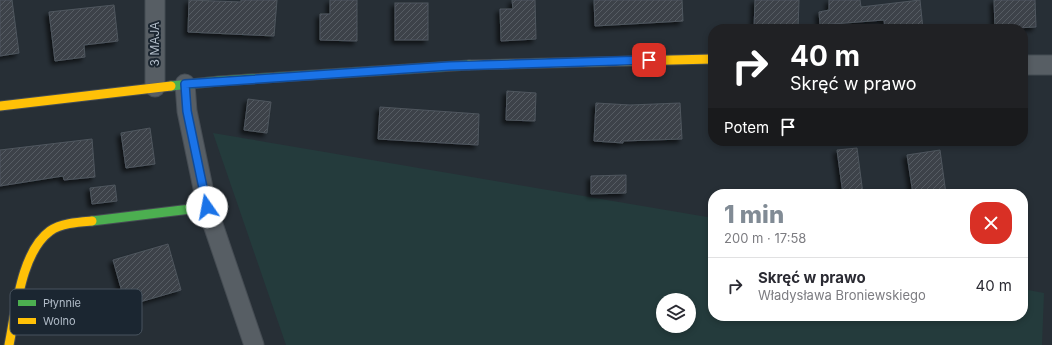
<!DOCTYPE html>
<html lang="pl">
<head>
<meta charset="utf-8">
<style>
	body { margin:0; font-family:Inter,sans-serif; background:#f7f7f7; color:#2b2b33; height:100vh; display:flex; flex-direction:column; font-size:15px; white-space:nowrap }
	* { box-sizing:border-box; margin:0 }
	p { font-size:13px; color:#7c7c81 }
	.icon { flex:none; width:22px; height:22px; fill:none; stroke:currentColor; stroke-width:2; stroke-linecap:round; stroke-linejoin:round }
	.map { position:relative; flex:1; overflow:hidden }
	.side { position:absolute; left:708px; top:189px; width:320px; height:132px; display:flex; flex-direction:column; background:#fff; border-radius:16px; box-shadow:0 2px 6px #0003 }
	.side>* { flex:none }
	.banner { position:absolute; left:708px; top:24px; width:320px; height:122px; border-radius:16px; box-shadow:0 2px 6px #0003; background:#202124; color:#fff; overflow:hidden }
	.tools { position:absolute; left:656px; top:293px; display:grid; gap:8px }
	.tools a { display:grid; place-items:center; width:40px; height:40px; border-radius:50%; background:#fff; box-shadow:0 2px 6px #0003; font-size:20px }
	.pin { position:absolute; display:grid; place-items:center; width:34px; height:34px; color:#fff; margin:-17px; border-radius:8px; box-shadow:0 2px 6px #0006 }
	.me { position:absolute; width:44px; margin:-22px; rotate:348deg; stroke-linejoin:round; filter:drop-shadow(0 0 3px #0008) }
	.turn { display:flex; align-items:center; gap:14px; height:84px; padding:0 16px; font-size:18px }
	.turn .icon { width:52px; height:52px; stroke-width:2.5 }
	.turn b { display:block; font-size:28px; line-height:34px }
	.then { display:flex; align-items:center; height:38px; padding:0 16px; background:#0003; gap:8px; font-size:15px }
	.round { display:grid; place-items:center; flex:none; width:42px; height:42px; border-radius:16px; background:#f7f7f7 }
	.summary { display:flex; align-items:center; justify-content:space-between; height:68px; padding:0 16px }
	h1 { font-size:24px; font-weight:800; line-height:30px; color:#818b95 }
	ul { padding:0; list-style:none }
	li { display:flex; align-items:center; gap:12px; height:56px; padding:0 16px; border-top:1px solid #e1e1e2 }
	li div { flex:1 }
	li b { display:block; font-size:15px }
	li em { font-style:normal }
	.map>svg:first-child { display:block }
</style>
</head>
<body>
<div class="map">
<svg width="1052" height="345" viewBox="0 0 1052 345">
	<defs>
		<pattern id="building-hatch" width="6" height="6" patternUnits="userSpaceOnUse"><rect width="6" height="6" fill="#3c434a"/><path d="M-1 1l2-2M0 6l6-6M5 7l2-2" fill="none" stroke="#565c63"/></pattern>
		<filter id="shadow"><feDropShadow dx="-3.5" dy="3.5" stdDeviation="2" flood-color="#0009"/></filter>
	</defs>
	<rect width="100%" height="100%" fill="#272f36"/>
	<path fill="#243b3c" fill-rule="evenodd" d="M213,133L713,218V316H1023V289L1044,293L1042,345H286ZM663,300H689V326H663Z"/>
	<g fill="url(#building-hatch)" stroke="#4f565e" filter="url(#shadow)">
		<path d="M0,0H12L19,53L0,56Z"/>
		<path d="M189,0L241,2V0H277L274,36L188,32Z"/>
		<path d="M330,0H357V41L320,40V14H330Z"/>
		<path d="M512,0H535L536,39L501,41L500,9H513Z"/>
		<path d="M594,0H682L683,21L595,26Z"/>
		<path d="M755,0H799L798,29H754Z"/>
		<path d="M829,0H860L861,7L920,0L923,29H885L884,20L820,25L819,12L829,10Z"/>
		<path d="M994,0H1035L1036,27L995,29Z"/>
		<rect x="395" y="3" width="33" height="37"/>
		<path d="M114,5L118,41L84,45L85,57L55,61L49,12Z"/>
		<path d="M507,91L536,93L535,121L506,120Z"/>
		<path d="M248,99L271,102L267,133L244,130Z"/>
		<path d="M596,103L630,105L680,103L682,139L623,141V143L594,141Z"/>
		<path d="M380,107L479,114L478,145L378,139Z"/>
		<path d="M150,128L155,164L126,168L121,133Z"/>
		<path d="M92,139L95,177L64,180L63,176L0,186V150Z"/>
		<path d="M857,148L863,194H843L837,150Z"/>
		<path d="M940,150L946,194H913L907,155Z"/>
		<path d="M626,175V193L591,194V176Z"/>
		<path d="M115,185L117,201L92,204L90,188Z"/>
		<path d="M168,244L181,290L126,306L113,260Z"/>
	</g>
	<g fill="none" stroke-linecap="round" stroke-linejoin="round">
		<defs>
			<g id="street">
				<path d="M1023,65H1052"/>
				<path d="M185,84L187,111L207,207L254,345"/>
				<path d="M155,87V0"/>
			</g>
			<g id="fast">
				<path d="M171,86L219,81L469,65"/>
				<path d="M92,221L207,207"/>
			</g>
			<g id="slow">
				<path d="M469,65L713,59"/>
				<path d="M0,106L171,86"/>
				<path d="M9,345C16,311 21,252 50,231C61,223 80,222 92,221"/>
			</g>
		</defs>
		<use href="#street" stroke="#454c53" stroke-width="21"/>
		<use href="#fast" stroke="#454c53" stroke-width="11"/>
		<use href="#slow" stroke="#454c53" stroke-width="11"/>
		<use href="#street" stroke="#575e64" stroke-width="19"/>
		<use href="#fast" stroke="#4caf50" stroke-width="9"/>
		<use href="#slow" stroke="#ffc107" stroke-width="9"/>
	</g>
	<g fill="none" stroke-linecap="round" stroke-linejoin="round">
		<defs>
			<path id="route" d="M207,207L187,111L185,84L449,66L649,60"/>
		</defs>
		<use href="#route" stroke="#114b97" stroke-width="10"/>
		<use href="#route" stroke="#1a73e8" stroke-width="7"/>
	</g>
	<g text-anchor="middle" stroke-width="4" stroke-linejoin="round" paint-order="stroke">
		<g font-size="12" fill="#b1bcc8" stroke="#1b2631">
			<text transform="translate(155 44) rotate(-90)" y="4">3 MAJA</text>
		</g>
	</g>
	<rect x="10" y="289" width="132" height="46" rx="6" fill="#1b2631" stroke="#48535e" stroke-width="1"/>
	<rect x="18" y="300" width="18" height="6" fill="#4caf50"/>
	<rect x="18" y="318" width="18" height="6" fill="#ffc107"/>
	<g font-size="11" fill="#b1bcc8">
		<text x="43" y="307">Płynnie</text>
		<text x="43" y="325">Wolno</text>
	</g>
</svg>
<div class="tools">
<a><svg class="icon" aria-label="layers" viewBox="0 0 24 24"><path d="M12 4l9 5-9 5-9-5zM3 14l9 5 9-5"/></svg></a>
</div>
<div class="pin" style="left:649px;top:60px;background:#d93025"><svg class="icon" aria-label="arrive" viewBox="0 0 24 24"><path d="M6 21V4h12l-3 4 3 4H6"/></svg></div>
<svg class="me" style="left:207px;top:207px" viewBox="-20 -20 40 40"><circle r="19" fill="#fff"/><path d="M0-13L10 11 0 6-10 11z" fill="#1a73e8"/></svg>
<div class="banner">
<div class="turn"><svg class="icon" aria-label="right" viewBox="0 0 24 24"><path d="M7 20v-9h11M14 6l5 5-5 5"/></svg><div><b>40 m</b>Skręć w prawo</div></div>
<div class="then">Potem<svg class="icon" aria-label="arrive" viewBox="0 0 24 24"><path d="M6 21V4h12l-3 4 3 4H6"/></svg></div>
</div>
<section class="side">
<div class="summary"><div><h1>1 min</h1><p>200 m · 17:58</p></div><a class="round" style="background:#d93025;color:#fff"><svg class="icon" aria-label="close" viewBox="0 0 24 24"><path d="M6 6l12 12M18 6L6 18"/></svg></a></div>
<ul>
<li><svg class="icon" aria-label="right" viewBox="0 0 24 24"><path d="M7 20v-9h11M14 6l5 5-5 5"/></svg><div><b>Skręć w prawo</b><p>Władysława Broniewskiego</p></div><em>40 m</em></li>
</ul>
</section>
</div>
</body>
</html>
